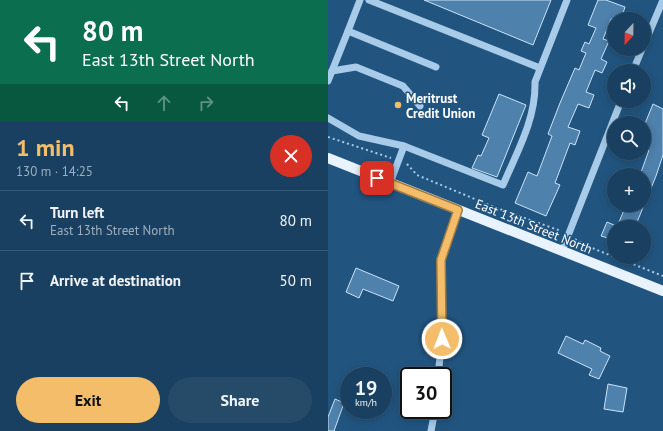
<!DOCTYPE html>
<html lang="en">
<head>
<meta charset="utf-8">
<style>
	body { margin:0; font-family:"PT Sans",sans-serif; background:#264b69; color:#f1f3f6; height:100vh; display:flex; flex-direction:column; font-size:15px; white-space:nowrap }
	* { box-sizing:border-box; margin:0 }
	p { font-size:13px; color:#9fafbd }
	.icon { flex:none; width:22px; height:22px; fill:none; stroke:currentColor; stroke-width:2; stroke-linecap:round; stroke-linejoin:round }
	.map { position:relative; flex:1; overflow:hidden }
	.panel { display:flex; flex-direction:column; background:#194060; width:328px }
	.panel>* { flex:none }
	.top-card { background:#0b6e4f; color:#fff; overflow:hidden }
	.needle { width:26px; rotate:202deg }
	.tools { position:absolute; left:279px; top:12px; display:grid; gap:8px }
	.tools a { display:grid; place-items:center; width:44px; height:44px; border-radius:50%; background:#194060; box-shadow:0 2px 10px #0003,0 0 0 1px #375975; font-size:20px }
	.speed { position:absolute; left:12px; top:367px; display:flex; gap:8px; font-size:20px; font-weight:700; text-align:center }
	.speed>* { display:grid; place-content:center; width:52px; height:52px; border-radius:50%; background:#194060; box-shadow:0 2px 10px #0003,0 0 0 1px #375975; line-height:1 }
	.speed small { font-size:10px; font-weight:400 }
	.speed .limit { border:2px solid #111; border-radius:6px; background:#fff; color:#111 }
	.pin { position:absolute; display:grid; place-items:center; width:34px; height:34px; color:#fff; margin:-17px; border-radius:8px; box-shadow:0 2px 6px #0006 }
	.me { position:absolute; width:44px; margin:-22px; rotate:359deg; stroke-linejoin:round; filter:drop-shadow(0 0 3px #0008) }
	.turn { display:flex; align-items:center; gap:14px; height:84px; padding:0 16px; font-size:18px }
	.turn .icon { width:52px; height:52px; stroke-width:2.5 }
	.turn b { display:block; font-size:28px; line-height:34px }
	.lanes { display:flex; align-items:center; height:38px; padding:0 16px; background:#0003; justify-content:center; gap:20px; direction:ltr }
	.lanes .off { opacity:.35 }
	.round { display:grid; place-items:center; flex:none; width:42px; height:42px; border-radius:21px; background:#264b69 }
	.head { display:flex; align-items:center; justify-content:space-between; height:68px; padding:0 16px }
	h1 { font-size:24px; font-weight:700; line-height:30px; color:#f4bd69 }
	.button { display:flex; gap:8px; margin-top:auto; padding:8px 16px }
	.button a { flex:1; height:46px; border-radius:24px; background:#f4bd69; color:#111; font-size:16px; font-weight:700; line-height:46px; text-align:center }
	.button a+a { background:#264b69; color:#f1f3f6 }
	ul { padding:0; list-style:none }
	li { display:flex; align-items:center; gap:12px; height:60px; padding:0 16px; border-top:1px solid #375975 }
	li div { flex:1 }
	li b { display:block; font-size:15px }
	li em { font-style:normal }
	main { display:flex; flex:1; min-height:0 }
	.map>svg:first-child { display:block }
</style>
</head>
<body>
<main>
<section class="panel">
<div class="top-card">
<div class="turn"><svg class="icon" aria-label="left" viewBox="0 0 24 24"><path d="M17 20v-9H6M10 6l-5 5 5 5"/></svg><div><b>80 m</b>East 13th Street North</div></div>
<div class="lanes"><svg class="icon" aria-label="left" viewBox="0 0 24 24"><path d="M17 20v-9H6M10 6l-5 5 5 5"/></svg><svg class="icon off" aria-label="ahead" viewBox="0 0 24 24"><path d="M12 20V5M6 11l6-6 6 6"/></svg><svg class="icon off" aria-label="right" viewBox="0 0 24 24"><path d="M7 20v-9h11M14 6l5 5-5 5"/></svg></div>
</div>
<div class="head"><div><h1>1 min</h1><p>130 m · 14:25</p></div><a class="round" style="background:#d93025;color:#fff"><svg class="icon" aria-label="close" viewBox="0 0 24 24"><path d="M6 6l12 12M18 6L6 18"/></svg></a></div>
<ul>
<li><svg class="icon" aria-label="left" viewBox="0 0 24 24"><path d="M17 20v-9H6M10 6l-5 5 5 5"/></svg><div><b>Turn left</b><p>East 13th Street North</p></div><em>80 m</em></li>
<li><svg class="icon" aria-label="arrive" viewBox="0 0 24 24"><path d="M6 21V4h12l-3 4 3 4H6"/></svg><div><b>Arrive at destination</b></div><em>50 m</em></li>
</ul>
<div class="button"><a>Exit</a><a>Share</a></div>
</section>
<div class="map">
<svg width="335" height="431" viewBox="0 0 335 431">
	<rect width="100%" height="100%" fill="#215580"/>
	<g fill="#4e81ac" stroke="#cbe3f6">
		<path d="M96,0H223L205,45Z"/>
		<path d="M270,0H278L297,7L293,19H283L275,39L281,41L273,59L279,62L274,73L267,70L258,92L266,95L261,108L250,104L240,127L252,131L247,145L242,143L227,183L232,185L218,216L187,203L200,172L209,176L224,136L220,134L232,103L247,68L251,70L258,53L253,51L257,42L261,44L268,28L260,25Z"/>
		<path d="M171,94L198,105L169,177L144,168L150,155L153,156L161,138L154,135Z"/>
		<path d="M325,104L335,109V155L328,176L307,227H289L298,205H316V175H312L321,150L316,148V126Z"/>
		<path d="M279,222L286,225V240L273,236Z"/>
		<path d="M28,268L71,286L65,301L35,289L31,298L18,292Z"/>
		<path d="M238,336L255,344L257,340L273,348L272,351L282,356L271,379L261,375L264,369L230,353Z"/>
		<path d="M280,384L299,388L295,412L276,409Z"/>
		<path d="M7,399L16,403L6,431H0V417Z"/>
	</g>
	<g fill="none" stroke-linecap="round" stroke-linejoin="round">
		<g stroke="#a7cbe8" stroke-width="2" stroke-dasharray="2 3" stroke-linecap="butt">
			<path d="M0,137L63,158"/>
			<path d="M79,164L89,175L166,207L233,231"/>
			<path d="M247,239L257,245L286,257"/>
			<path d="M287,257L335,276"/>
		</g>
		<g stroke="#a7cbe8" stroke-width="7">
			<path d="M32,0L20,31L108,67"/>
			<path d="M41,0L212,68"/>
			<path d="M316,45L335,0"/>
			<path d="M4,71L28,67L75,86L92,106"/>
			<path d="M305,71L314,49"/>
			<path d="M0,81L20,31"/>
			<path d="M0,118L31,136L76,146L175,185C189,152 208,119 207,82L239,0"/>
			<path d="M62,183L76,146"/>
			<path d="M234,251L293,101"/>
			<path d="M110,376L114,339L113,260L130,210"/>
			<path d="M103,431L107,410"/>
		</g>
		<path stroke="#e9f3fd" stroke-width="10" d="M0,158L335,291"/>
	</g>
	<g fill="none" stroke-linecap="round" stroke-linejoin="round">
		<defs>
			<path id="route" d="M49,178L130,210L113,260L114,339"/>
		</defs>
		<use href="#route" stroke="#9f7b44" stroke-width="10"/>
		<use href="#route" stroke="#f4bd69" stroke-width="7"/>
	</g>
	<circle fill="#f4bd69" stroke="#215580" stroke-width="1.5" cx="70" cy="105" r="4"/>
	<g text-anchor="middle" stroke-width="3" stroke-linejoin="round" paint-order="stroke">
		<g font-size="13" font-weight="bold" fill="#fff" stroke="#215580" text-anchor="start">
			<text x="78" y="103">Meritrust<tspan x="78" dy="15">Credit Union</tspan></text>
		</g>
		<g font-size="13" fill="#fff" stroke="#215580">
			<text transform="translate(206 226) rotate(22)" y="5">East 13th Street North</text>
		</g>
	</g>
</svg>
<div class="tools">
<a><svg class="needle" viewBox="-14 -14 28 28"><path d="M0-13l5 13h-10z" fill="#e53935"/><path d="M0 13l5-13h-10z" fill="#9fafbd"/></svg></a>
<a><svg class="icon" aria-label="sound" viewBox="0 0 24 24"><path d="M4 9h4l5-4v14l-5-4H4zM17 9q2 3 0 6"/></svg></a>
<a><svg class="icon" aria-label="search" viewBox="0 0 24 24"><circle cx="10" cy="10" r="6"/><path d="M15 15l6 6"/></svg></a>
<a>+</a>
<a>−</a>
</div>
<div class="speed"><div>19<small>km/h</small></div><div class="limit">30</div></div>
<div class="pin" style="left:49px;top:178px;background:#d93025"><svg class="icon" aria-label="arrive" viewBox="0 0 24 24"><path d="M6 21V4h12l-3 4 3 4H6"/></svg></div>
<svg class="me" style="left:114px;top:339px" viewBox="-20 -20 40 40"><circle r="17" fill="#f4bd69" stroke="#fff" stroke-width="3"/><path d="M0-11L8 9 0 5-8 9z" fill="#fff"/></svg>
</div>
</main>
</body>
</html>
